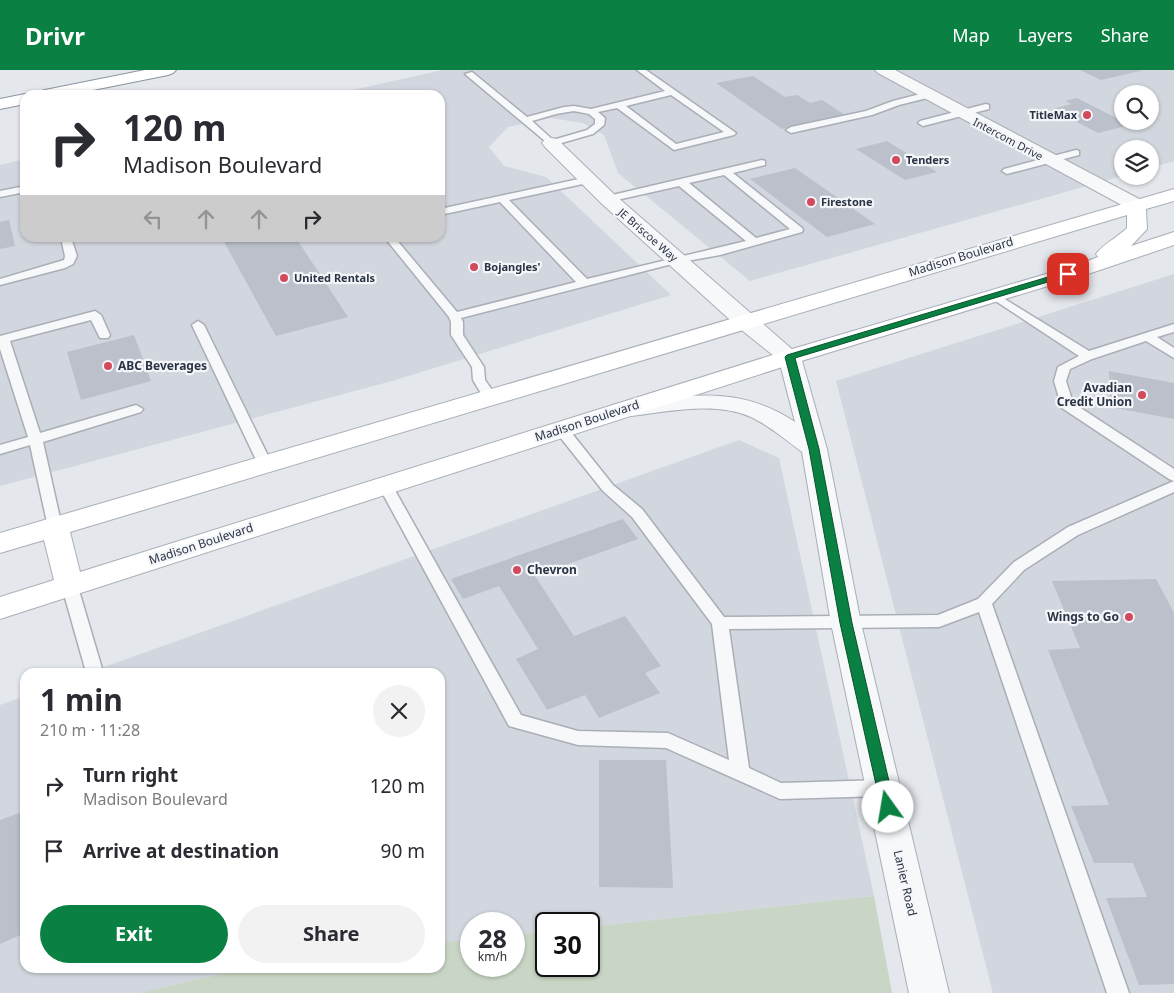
<!DOCTYPE html>
<html lang="en">
<head>
<meta charset="utf-8">
<style>
	body { margin:0; font-family:"Noto Sans",sans-serif; background:#f2f2f3; color:#2b2b33; height:100vh; display:flex; flex-direction:column; font-size:19px; white-space:nowrap }
	* { box-sizing:border-box; margin:0 }
	p { font-size:16px; color:#7c7c81 }
	.icon { flex:none; width:28px; height:28px; fill:none; stroke:currentColor; stroke-width:2; stroke-linecap:round; stroke-linejoin:round }
	.map { position:relative; flex:1; overflow:hidden }
	.side { position:absolute; left:20px; top:598px; width:425px; height:305px; display:flex; flex-direction:column; background:#fff; border-radius:15px; box-shadow:0 1px 4px #0004 }
	.side>* { flex:none }
	.hud { position:absolute; left:20px; top:20px; width:425px; height:152px; border-radius:15px; box-shadow:0 1px 4px #0004; background:#fff; color:#2b2b33; overflow:hidden }
	.fabs { position:absolute; left:1114px; top:15px; display:grid; gap:10px }
	.fabs a { display:grid; place-items:center; width:45px; height:45px; border-radius:50%; background:#fff; box-shadow:0 1px 4px #0004; font-size:25px }
	.speed { position:absolute; left:460px; top:842px; display:flex; gap:10px; font-size:25px; font-weight:700; text-align:center }
	.speed>* { display:grid; place-content:center; width:65px; height:65px; border-radius:50%; background:#fff; box-shadow:0 1px 4px #0004; line-height:1 }
	.speed small { font-size:12px; font-weight:400 }
	.speed .limit { border:2px solid #111; border-radius:8px; background:#fff; color:#111 }
	.pin { position:absolute; display:grid; place-items:center; width:42px; height:42px; color:#fff; margin:-21px; border-radius:10px; box-shadow:0 2px 8px #0006 }
	.me { position:absolute; width:55px; margin:-28px; rotate:347deg; stroke-linejoin:round; filter:drop-shadow(0 0 4px #0008) }
	.turn { display:flex; align-items:center; gap:18px; height:105px; padding:0 20px; font-size:22px }
	.turn .icon { width:65px; height:65px; stroke-width:2.5 }
	.turn b { display:block; font-size:35px; line-height:42px }
	.lanes { display:flex; align-items:center; height:48px; padding:0 20px; background:#0003; justify-content:center; gap:25px; direction:ltr }
	.lanes .off { opacity:.35 }
	.round { display:grid; place-items:center; flex:none; width:52px; height:52px; border-radius:26px; background:#f2f2f3 }
	.head { display:flex; align-items:center; justify-content:space-between; height:85px; padding:0 20px }
	h1 { font-size:30px; font-weight:700; line-height:38px }
	.action { display:flex; gap:10px; margin-top:auto; padding:10px 20px }
	.action a { flex:1; height:58px; border-radius:30px; background:#0b8043; color:#fff; font-size:20px; font-weight:700; line-height:58px; text-align:center }
	.action a+a { background:#f2f2f3; color:#2b2b33 }
	ul { padding:0; list-style:none }
	li { display:flex; align-items:center; gap:15px; height:65px; padding:0 20px }
	li div { flex:1 }
	li b { display:block; font-size:19px }
	li em { font-style:normal }
	header { display:flex; align-items:center; gap:30px; box-sizing:border-box; height:70px; padding:0 25px; background:#0b8043; color:#fff }
	header strong { font-size:24px }
	nav { display:flex; gap:28px; margin-inline-start:auto; font-size:18px }
	.map>svg:first-child { display:block }
</style>
</head>
<body>
<header>
<strong>Drivr</strong>
<nav><a>Map</a><a>Layers</a><a>Share</a></nav>
</header>
<div class="map">
<svg width="1174" height="923" viewBox="0 0 1174 923">
	<rect width="100%" height="100%" fill="#e4e7ec"/>
	<g fill="#d2d6de" fill-rule="evenodd">
		<path d="M443,0H1174V91L1150,98V79H1122V106L750,211L618,103L604,65L583,53L551,48L508,57L489,77L504,96L546,107L671,225L392,311L0,416V95L25,89V168H440V25H330ZM1122,24H1150V51H1122Z"/>
		<path d="M1174,204V923H993L836,311Z"/>
		<path d="M739,370L779,388L874,826L589,857V854H546V861L514,865V854H471V869L440,873V602H90Z"/>
		<path d="M25,626V898H247L139,923H0V635Z"/>
	</g>
	<path fill="#c9d6c5" d="M874,826L892,923H139L247,898H440V873L471,869V896H514V865L546,861V896H589V857Z"/>
	<g fill="#bbc0ca">
		<path d="M1080,0H1140V1L1101,10Z"/>
		<path d="M753,6L785,27L797,25L810,33L822,30L845,45L782,59L716,13Z"/>
		<path d="M1077,28L1122,51L1130,55L1098,63L1052,39L1072,34L1065,31Z"/>
		<path d="M887,71L937,102L905,110L856,79Z"/>
		<path d="M795,98L875,154L827,167L750,109Z"/>
		<path d="M9,150L15,176L0,179V152Z"/>
		<path d="M233,168H296L348,247L276,266L223,170Z"/>
		<path d="M134,265L151,311L81,330L67,282Z"/>
		<path d="M1109,301L1174,313V349L1110,337Z"/>
		<path d="M623,449L638,469L535,506L574,566L625,546L661,596L645,603L660,623L599,648L585,625L547,640L516,589L538,579L499,516L463,529L451,509Z"/>
		<path d="M1156,509L1174,543V914L1139,915L1106,828L1147,827L1133,793H1094L1071,736L1109,735L1048,580L1080,578L1052,511Z"/>
		<path d="M599,690H666L673,818L599,817Z"/>
		<path d="M25,741V863L0,874V750Z"/>
	</g>
	<g fill="none" stroke-linecap="round" stroke-linejoin="round">
		<defs>
			<g id="lane">
				<path d="M637,0H646L736,63L734,65L674,80L617,38L598,42L605,48L604,55L593,64L551,76L465,4L472,2L527,47L564,37L574,36L591,39L665,21ZM671,25L724,62L676,74L626,36ZM574,41L589,44L595,49V54L587,60L553,70L532,51L556,44Z"/>
				<path d="M928,22L932,25L931,27L899,35L872,45L791,63L786,60L791,57L866,41L893,31Z"/>
				<path d="M986,34L989,35V39L923,56L918,53L920,51Z"/>
				<path d="M1076,80L1079,81V85L1007,104L1002,101L1004,99Z"/>
				<path d="M762,90L765,91V95L733,103L802,158L803,160L802,162L720,185L676,193L461,248L463,252V265L484,297L485,310L497,327L490,331L485,330L473,310L472,297L451,265V252L449,247L385,168H395L457,242L576,212L500,132L440,145V139L588,107L592,108V112L509,130L587,209L746,171L679,116L608,132L603,129L608,126ZM724,105L790,159L756,168L689,113Z"/>
				<path d="M25,116V122L0,127V121Z"/>
				<path d="M61,168H71L77,186L73,194L65,198L0,215V209L64,190L65,186Z"/>
				<path d="M995,223L1089,281L1174,254V262L1157,267L1174,278V288L1146,271L1092,289L1070,299L1066,311L1073,333L1174,399V411L1169,409L1062,338L1054,311L1058,297L1079,286L991,228L989,226Z"/>
				<path d="M95,241L101,245L110,265L108,268H100L91,250L10,271L40,363L136,335L143,339L141,342L43,372L62,457L60,461L55,462L50,461L48,457L30,375L0,384V375L28,367L0,279V266Z"/>
				<path d="M198,251L204,255L272,394L270,397H260L258,394L192,255Z"/>
				<path d="M561,355L566,356L613,415L642,439L724,547L938,545L978,529L1014,492L1068,457L1174,411V422L1078,465L1024,500L992,534L1129,923H1107L979,542L939,557L729,559L749,698L781,713L884,710L891,712L893,718L891,724L884,726L780,729L666,678L578,675L509,656L378,415L380,412H390L392,415L521,645L578,661L668,663L729,690L712,554L632,447L603,421L556,362L554,359Z"/>
				<path d="M70,511L76,513L78,517L103,602H86L62,517L64,513Z"/>
			</g>
			<g id="street">
				<path d="M875,0H895L1143,131L1145,135L1143,139L1136,141L1129,139L878,3Z"/>
				<path d="M551,68L557,69L615,125L801,287L827,379L861,553L949,923H909L831,553L802,382C786,370 770,356 751,347C713,330 662,343 622,347L613,345L610,340L613,335L622,333C685,326 739,314 795,352L779,290L739,258L601,133L545,77L542,73L545,69Z"/>
			</g>
			<path id="secondary" d="M1174,119V131L1146,139L1147,159L1131,176L1174,162V175L1094,202L798,292L0,549V527L54,510L44,470L0,483V463ZM1127,145V158C1119,166 1101,176 1096,184L1098,187L1080,194L782,282L80,502L70,462Z"/>
			<g id="highway">
				<path d="M145,0H176L173,3L168,5L68,25H37L39,22L45,20Z"/>
				<path d="M25,24L28,25H25V34L0,39V29Z"/>
			</g>
		</defs>
		<use href="#lane" stroke="#a9aeb7" stroke-width="3"/>
		<use href="#street" stroke="#a9aeb7" stroke-width="2"/>
		<use href="#secondary" stroke="#a9aeb7" stroke-width="2"/>
		<use href="#highway" stroke="#8b94a3" stroke-width="2"/>
		<use href="#lane" fill="#f7f8fa" fill-rule="evenodd"/>
		<use href="#street" fill="#f7f8fa" fill-rule="evenodd"/>
		<use href="#secondary" fill="#fff" fill-rule="evenodd"/>
		<use href="#highway" fill="#fff" fill-rule="evenodd"/>
	</g>
	<path fill="#0b8043" stroke="#07532c" d="M1068,201L1073,204L1071,205L795,288L819,379L852,553L895,737L893,741L888,743L883,741L881,737L840,553L809,379L785,287L787,285Z"/>
	<g fill="#d1495b" stroke="#f4f6f9" stroke-width="2">
		<circle cx="1087" cy="45" r="5"/>
		<circle cx="896" cy="90" r="5"/>
		<circle cx="811" cy="132" r="5"/>
		<circle cx="474" cy="197" r="5"/>
		<circle cx="284" cy="208" r="5"/>
		<circle cx="108" cy="296" r="5"/>
		<circle cx="1142" cy="325" r="5"/>
		<circle cx="517" cy="500" r="5"/>
		<circle cx="1129" cy="547" r="5"/>
	</g>
	<g text-anchor="middle" stroke-width="4.5" stroke-linejoin="round" paint-order="stroke">
		<g font-size="11" font-weight="bold" fill="#2b3445" stroke="#f4f6f9" text-anchor="start">
			<text x="1077" y="49" text-anchor="end">TitleMax</text>
			<text x="906" y="94">Tenders</text>
			<text x="821" y="136">Firestone</text>
			<text x="484" y="201">Bojangles'</text>
			<text x="294" y="212">United Rentals</text>
		</g>
		<g font-size="11" fill="#2b3445" stroke="#f4f6f9">
			<text transform="translate(1008 69) rotate(28)" y="4">Intercom Drive</text>
			<text transform="translate(648 165) rotate(41)" y="4">JE Briscoe Way</text>
		</g>
		<g font-size="12" fill="#2b3445" stroke="#f4f6f9">
			<text transform="translate(961 187) rotate(-17)" y="4">Madison Boulevard</text>
			<text transform="translate(587 351) rotate(-18)" y="4">Madison Boulevard</text>
			<text transform="translate(201 474) rotate(-18)" y="4">Madison Boulevard</text>
			<text transform="translate(905 813) rotate(77)" y="4">Lanier Road</text>
		</g>
		<g font-size="12" font-weight="bold" fill="#2b3445" stroke="#f4f6f9" text-anchor="start">
			<text x="118" y="300">ABC Beverages</text>
			<text x="1132" y="322" text-anchor="end">Avadian<tspan x="1132" dy="14">Credit Union</tspan></text>
			<text x="527" y="504">Chevron</text>
			<text x="1119" y="551" text-anchor="end">Wings to Go</text>
		</g>
	</g>
</svg>
<div class="fabs">
<a><svg class="icon" aria-label="search" viewBox="0 0 24 24"><circle cx="10" cy="10" r="6"/><path d="M15 15l6 6"/></svg></a>
<a><svg class="icon" aria-label="layers" viewBox="0 0 24 24"><path d="M12 4l9 5-9 5-9-5zM3 14l9 5 9-5"/></svg></a>
</div>
<div class="speed"><div>28<small>km/h</small></div><div class="limit">30</div></div>
<div class="pin" style="left:1068px;top:204px;background:#d93025"><svg class="icon" aria-label="arrive" viewBox="0 0 24 24"><path d="M6 21V4h12l-3 4 3 4H6"/></svg></div>
<svg class="me" style="left:888px;top:737px" viewBox="-20 -20 40 40"><circle r="19" fill="#fff"/><path d="M0-13L10 11 0 6-10 11z" fill="#0b8043"/></svg>
<div class="hud">
<div class="turn"><svg class="icon" aria-label="right" viewBox="0 0 24 24"><path d="M7 20v-9h11M14 6l5 5-5 5"/></svg><div><b>120 m</b>Madison Boulevard</div></div>
<div class="lanes"><svg class="icon off" aria-label="left" viewBox="0 0 24 24"><path d="M17 20v-9H6M10 6l-5 5 5 5"/></svg><svg class="icon off" aria-label="ahead" viewBox="0 0 24 24"><path d="M12 20V5M6 11l6-6 6 6"/></svg><svg class="icon off" aria-label="ahead" viewBox="0 0 24 24"><path d="M12 20V5M6 11l6-6 6 6"/></svg><svg class="icon" aria-label="right" viewBox="0 0 24 24"><path d="M7 20v-9h11M14 6l5 5-5 5"/></svg></div>
</div>
<section class="side">
<div class="head"><div><h1>1 min</h1><p>210 m · 11:28</p></div><a class="round"><svg class="icon" aria-label="close" viewBox="0 0 24 24"><path d="M6 6l12 12M18 6L6 18"/></svg></a></div>
<ul>
<li><svg class="icon" aria-label="right" viewBox="0 0 24 24"><path d="M7 20v-9h11M14 6l5 5-5 5"/></svg><div><b>Turn right</b><p>Madison Boulevard</p></div><em>120 m</em></li>
<li><svg class="icon" aria-label="arrive" viewBox="0 0 24 24"><path d="M6 21V4h12l-3 4 3 4H6"/></svg><div><b>Arrive at destination</b></div><em>90 m</em></li>
</ul>
<div class="action"><a>Exit</a><a>Share</a></div>
</section>
</div>
</body>
</html>
